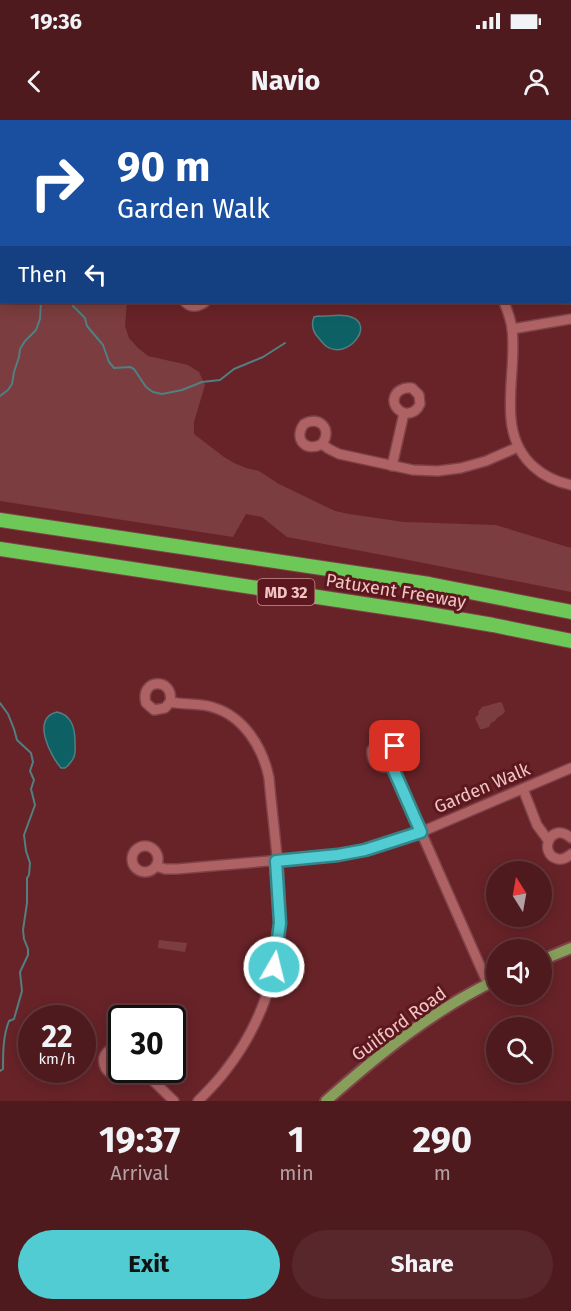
<!DOCTYPE html>
<html lang="en">
<head>
<meta charset="utf-8">
<style>
	body { margin:0; font-family:"Fira Sans",sans-serif; background:#58272b; color:#f1f3f6; height:100vh; display:flex; flex-direction:column; font-size:22px; white-space:nowrap }
	* { box-sizing:border-box; margin:0 }
	p { font-size:20px; color:#b3a1a4 }
	.icon { flex:none; width:33px; height:33px; fill:none; stroke:currentColor; stroke-width:2; stroke-linecap:round; stroke-linejoin:round }
	.map { position:relative; height:981px; overflow:hidden }
	.sheet { display:flex; flex-direction:column; background:#4e1a1e; flex:1 }
	.sheet>* { flex:none }
	.top-card { position:absolute; left:0px; top:0px; width:572px; height:183px; box-shadow:0 3px 15px #0003,0 0 0 2px #65383c; background:#1a4fa0; color:#fff; overflow:hidden }
	.needle { width:39px; rotate:349deg }
	.fabs { position:absolute; left:486px; top:741px; display:grid; gap:12px }
	.fabs a { display:grid; place-items:center; width:66px; height:66px; border-radius:50%; background:#4e1a1e; box-shadow:0 3px 15px #0003,0 0 0 2px #65383c; font-size:30px }
	.speed { position:absolute; left:18px; top:885px; display:flex; gap:12px; font-size:30px; font-weight:700; text-align:center }
	.speed>* { display:grid; place-content:center; width:78px; height:78px; border-radius:50%; background:#4e1a1e; box-shadow:0 3px 15px #0003,0 0 0 2px #65383c; line-height:1 }
	.speed small { font-size:15px; font-weight:400 }
	.speed .limit { border:3px solid #111; border-radius:9px; background:#fff; color:#111 }
	.pin { position:absolute; display:grid; place-items:center; width:51px; height:51px; color:#fff; margin:-26px; border-radius:12px; box-shadow:0 3px 9px #0006 }
	.me { position:absolute; width:66px; margin:-33px; rotate:8deg; stroke-linejoin:round; filter:drop-shadow(0 0 4px #0008) }
	.turn { display:flex; align-items:center; gap:21px; height:126px; padding:0 18px; font-size:27px }
	.turn .icon { width:78px; height:78px; stroke-width:2.5 }
	.turn b { display:block; font-size:42px; line-height:51px }
	.then { display:flex; align-items:center; height:57px; padding:0 18px; background:#0003; gap:12px; font-size:22px }
	.eta { display:flex; justify-content:space-evenly; align-items:center; height:102px; text-align:center }
	.eta b { font-size:36px; font-weight:700; line-height:42px }
	.cta { display:flex; gap:12px; margin-top:auto; padding:12px 18px }
	.cta a { flex:1; height:69px; border-radius:36px; background:#51ccd2; color:#111; font-size:24px; font-weight:700; line-height:69px; text-align:center }
	.cta a+a { background:#58272b; color:#f1f3f6 }
	.status { display:flex; justify-content:space-between; align-items:center; height:42px; padding:0 30px; background:#4e1a1e; direction:ltr }
	.status svg { height:16px; fill:currentColor }
	header { display:flex; justify-content:space-between; align-items:center; height:78px; padding:0 18px; background:#4e1a1e; font-size:27px; font-weight:700 }
	.map>svg:first-child { display:block }
</style>
</head>
<body>
<div class="status"><b>19:36</b><svg viewBox="0 0 49 12"><path d="M0 12V9h3v3zM5 12V6h3v6zM10 12V3h3v9zM15 12V0h3v12zM26 1h20v11H26zM47 4h2v5h-2z"/></svg></div>
<header><svg class="icon" aria-label="back" viewBox="0 0 24 24"><path d="M15 5l-7 7 7 7"/></svg>Navio<svg class="icon" aria-label="person" viewBox="0 0 24 24"><circle cx="12" cy="8" r="4"/><path d="M4 21q1-7 8-7t8 7"/></svg></header>
<div class="map">
<svg width="571" height="981" viewBox="0 0 571 981">
	<rect width="100%" height="100%" fill="#682328"/>
	<g fill="#7b3d3f">
		<path d="M1,173L2,182H127L125,206L129,218L138,228L148,236L188,245L199,252L205,265L194,302V314L224,337L234,343L246,348L259,351L279,364L335,391L349,394L404,402L496,405L571,428V472L393,437L287,417L262,397L246,394L233,417L0,381V174Z"/>
		<path d="M500,582L502,583L505,591C503,596 497,596 495,601L491,603L489,607L483,609H480L475,598L479,594L478,592L482,587Z"/>
		<path d="M159,820L187,823L185,832L158,828Z"/>
	</g>
	<g fill="#0d6165" stroke="#517f82" stroke-width="1.5">
		<path d="M318,196C329,197 341,193 351,197C376,205 347,241 326,226C322,223 319,218 316,215C312,209 311,204 314,197Z"/>
		<path d="M57,592C72,595 75,608 75,622C75,627 76,632 74,637C72,641 69,645 65,648H61C50,635 31,598 57,592Z"/>
	</g>
	<g fill="none" stroke-linecap="round" stroke-linejoin="round">
		<g stroke="#517f82" stroke-width="2">
			<path d="M72,182L73,186L85,198L87,206L103,225L109,242L114,248L130,247L134,249L146,267L153,272L162,274L182,270L202,262L220,260L234,249L263,237L285,223"/>
			<path d="M0,276L8,270L12,264L14,252L19,237L20,229L25,221L36,210L40,199L41,182"/>
			<path d="M0,583L8,594L14,609L17,620L31,633L33,642L30,651L34,660L31,669L35,685L24,715L26,731L30,743L29,755L27,758V783L23,810L24,819L28,829V835L20,852L22,871L14,899L9,901C3,916 3,933 3,949L0,951"/>
		</g>
		<defs>
			<g id="minor">
				<path d="M411,0V2"/>
				<path d="M126,2L128,0"/>
				<path d="M0,53L2,52"/>
				<path d="M185,182C191,188 198,187 205,182"/>
				<path d="M504,182C507,190 511,199 512,209C518,254 494,312 534,347C545,357 557,362 571,365"/>
				<path d="M512,209L571,199"/>
				<path d="M322,324C306,333 293,319 304,304C319,295 333,309 322,324L329,329L339,334L413,350L438,351L461,348L486,341L518,327"/>
				<path d="M392,346L404,293C412,294 417,291 420,284L419,275L412,268C393,266 387,286 404,293"/>
				<path d="M170,582L165,588L154,590L146,583C139,558 175,557 170,582C184,585 199,583 212,587C244,596 263,628 269,658C273,705 281,754 280,801C279,854 259,908 226,950C218,961 208,971 198,981"/>
				<path d="M392,646C401,637 399,626 388,621L378,623L372,630C371,643 380,650 392,646L488,864"/>
				<path d="M523,669L537,705L548,720"/>
				<path d="M571,718C551,700 537,734 558,739C564,740 567,737 571,734"/>
				<circle cx="145" cy="739" r="13"/>
				<path d="M156,746L165,749H177L338,735L365,730L421,712L571,648"/>
				<path d="M122,929C91,924 104,968 126,950"/>
				<path d="M142,950L174,981"/>
			</g>
			<g id="major">
				<path d="M542,840L571,828"/>
				<path d="M326,981C378,935 433,890 496,860"/>
			</g>
			<g id="highway">
				<path d="M0,400L429,464L571,492"/>
				<path d="M0,429L423,493L493,505L571,521"/>
			</g>
		</defs>
		<use href="#minor" stroke="#7e4249" stroke-width="12"/>
		<use href="#major" stroke="#7e4249" stroke-width="14"/>
		<use href="#highway" stroke="#7e4249" stroke-width="16"/>
		<use href="#minor" stroke="#ae6263" stroke-width="9"/>
		<use href="#major" stroke="#889f5c" stroke-width="10"/>
		<use href="#highway" stroke="#6ec857" stroke-width="14"/>
	</g>
	<g fill="none" stroke-linecap="round" stroke-linejoin="round">
		<defs>
			<path id="route" d="M274,847L280,803L276,741L338,735L365,730L421,712L392,646C398,640 399,634 395,626"/>
		</defs>
		<use href="#route" stroke="#358588" stroke-width="15"/>
		<use href="#route" stroke="#51ccd2" stroke-width="10"/>
	</g>
	<g text-anchor="middle" stroke-width="6" stroke-linejoin="round" paint-order="stroke">
		<rect fill="#5c181e" stroke="#c49192" stroke-width="1.5" x="257.5" y="459" width="57" height="26" rx="4.5"/>
		<g font-size="16" font-weight="bold" fill="#f0c5c4">
			<text x="286" y="478">MD 32</text>
		</g>
		<g font-size="18" fill="#f0c5c4" stroke="#5c181e">
			<text transform="translate(396 471) rotate(9)" y="6">Patuxent Freeway</text>
			<text transform="translate(482 668) rotate(-23)" y="6">Garden Walk</text>
			<text transform="translate(399 904) rotate(-36)" y="6">Guilford Road</text>
		</g>
	</g>
</svg>
<div class="fabs">
<a><svg class="needle" viewBox="-14 -14 28 28"><path d="M0-13l5 13h-10z" fill="#e53935"/><path d="M0 13l5-13h-10z" fill="#b3a1a4"/></svg></a>
<a><svg class="icon" aria-label="sound" viewBox="0 0 24 24"><path d="M4 9h4l5-4v14l-5-4H4zM17 9q2 3 0 6"/></svg></a>
<a><svg class="icon" aria-label="search" viewBox="0 0 24 24"><circle cx="10" cy="10" r="6"/><path d="M15 15l6 6"/></svg></a>
</div>
<div class="speed"><div>22<small>km/h</small></div><div class="limit">30</div></div>
<div class="pin" style="left:395px;top:626px;background:#d93025"><svg class="icon" aria-label="arrive" viewBox="0 0 24 24"><path d="M6 21V4h12l-3 4 3 4H6"/></svg></div>
<svg class="me" style="left:274px;top:847px" viewBox="-20 -20 40 40"><circle r="17" fill="#51ccd2" stroke="#fff" stroke-width="3"/><path d="M0-11L8 9 0 5-8 9z" fill="#fff"/></svg>
<div class="top-card">
<div class="turn"><svg class="icon" aria-label="right" viewBox="0 0 24 24"><path d="M7 20v-9h11M14 6l5 5-5 5"/></svg><div><b>90 m</b>Garden Walk</div></div>
<div class="then">Then<svg class="icon" aria-label="left" viewBox="0 0 24 24"><path d="M17 20v-9H6M10 6l-5 5 5 5"/></svg></div>
</div>
</div>
<section class="sheet">
<div class="eta">
<div><b>19:37</b><p>Arrival</p></div>
<div><b>1</b><p>min</p></div>
<div><b>290</b><p>m</p></div>
</div>
<div class="cta"><a>Exit</a><a>Share</a></div>
</section>
</body>
</html>
